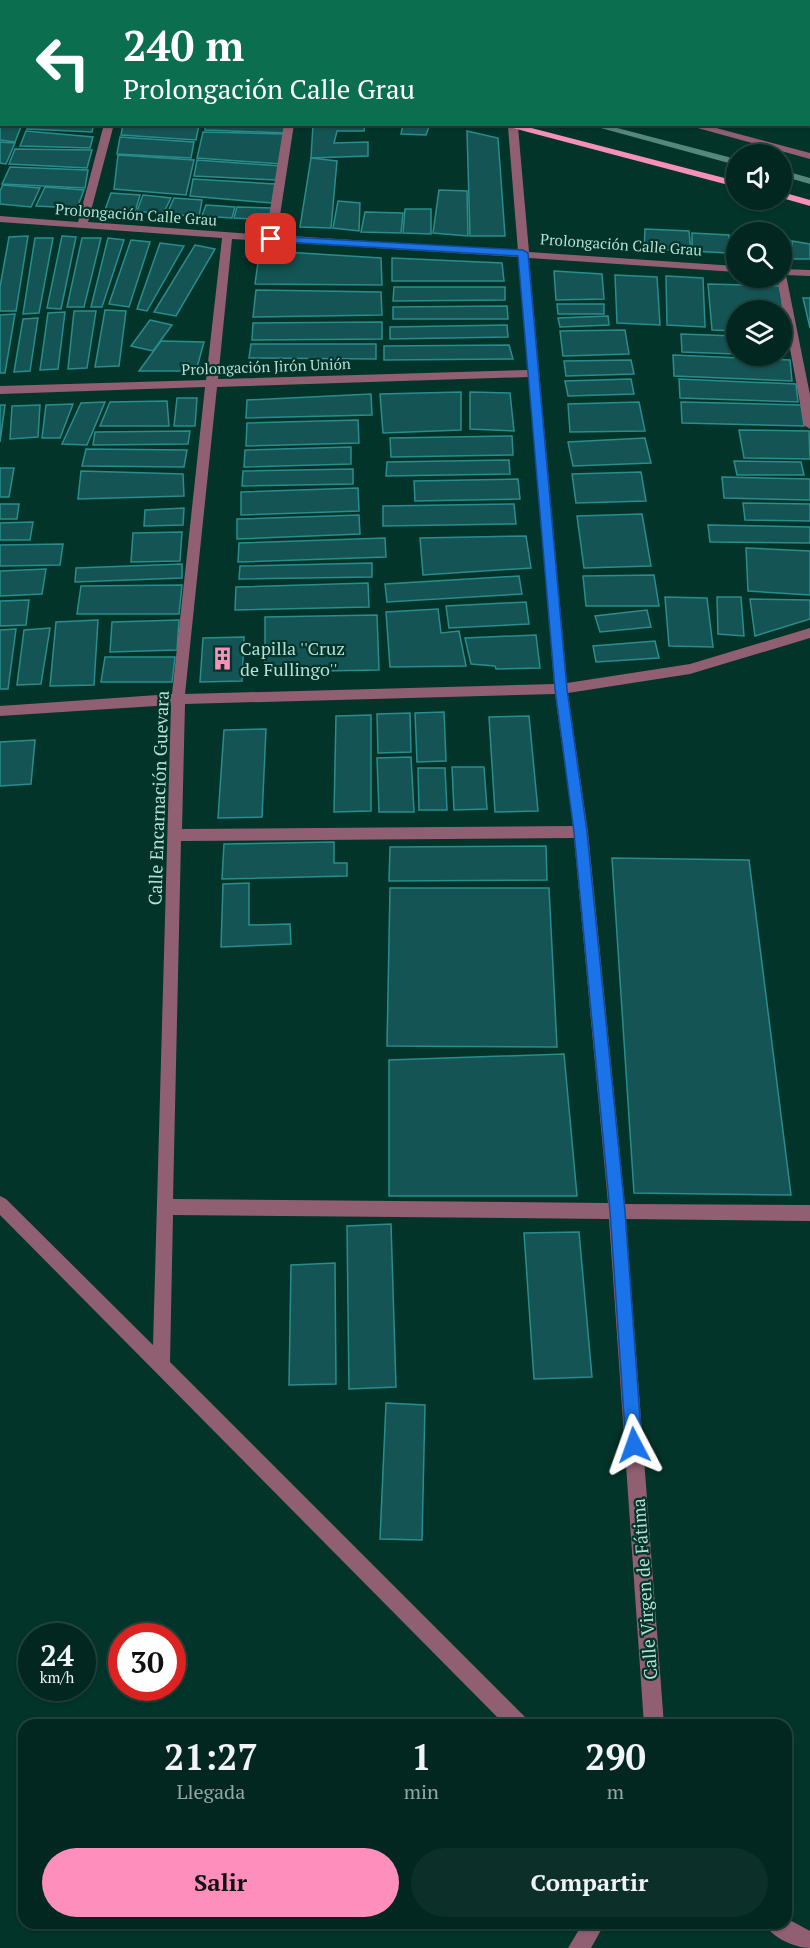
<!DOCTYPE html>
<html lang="es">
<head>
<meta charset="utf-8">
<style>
	body { margin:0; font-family:"PT Serif",serif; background:#0c2f29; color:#f1f3f6; height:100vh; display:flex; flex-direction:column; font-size:22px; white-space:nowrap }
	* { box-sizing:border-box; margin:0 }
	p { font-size:20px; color:#96a5a5 }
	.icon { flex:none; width:33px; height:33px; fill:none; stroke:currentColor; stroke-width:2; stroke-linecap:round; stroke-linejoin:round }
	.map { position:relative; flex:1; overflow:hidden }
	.side { position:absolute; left:18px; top:1719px; width:774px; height:210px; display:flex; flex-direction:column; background:#022720; border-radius:18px; box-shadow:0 2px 4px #0004,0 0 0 2px #23443e }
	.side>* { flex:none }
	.banner { position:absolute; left:0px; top:0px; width:810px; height:126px; box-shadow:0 2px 4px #0004,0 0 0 2px #23443e; background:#0b6e4f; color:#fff; overflow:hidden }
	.controls { position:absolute; left:726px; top:144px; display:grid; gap:12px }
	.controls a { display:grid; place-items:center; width:66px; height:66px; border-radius:50%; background:#022720; box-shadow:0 2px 4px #0004,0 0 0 2px #23443e; font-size:30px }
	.speed { position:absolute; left:18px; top:1623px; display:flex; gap:12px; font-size:30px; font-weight:700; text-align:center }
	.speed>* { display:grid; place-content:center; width:78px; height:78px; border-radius:50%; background:#022720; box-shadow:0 2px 4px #0004,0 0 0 2px #23443e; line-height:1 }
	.speed small { font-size:15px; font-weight:400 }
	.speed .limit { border:9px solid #d22; background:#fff; color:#111 }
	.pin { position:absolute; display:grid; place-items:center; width:51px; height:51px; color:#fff; margin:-26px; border-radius:12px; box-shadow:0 3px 9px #0006 }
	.me { position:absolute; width:66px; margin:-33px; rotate:356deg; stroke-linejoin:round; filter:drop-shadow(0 0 4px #0008) }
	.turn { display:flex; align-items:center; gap:21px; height:126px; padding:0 24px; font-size:27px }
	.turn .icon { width:78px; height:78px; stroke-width:2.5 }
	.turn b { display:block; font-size:42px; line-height:51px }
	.eta { display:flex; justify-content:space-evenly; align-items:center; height:102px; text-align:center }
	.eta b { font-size:36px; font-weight:700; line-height:42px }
	.action { display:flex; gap:12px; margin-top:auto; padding:12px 24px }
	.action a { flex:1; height:69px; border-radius:36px; background:#fe8ebb; color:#111; font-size:24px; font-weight:700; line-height:69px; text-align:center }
	.action a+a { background:#0c2f29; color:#f1f3f6 }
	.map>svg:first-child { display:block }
</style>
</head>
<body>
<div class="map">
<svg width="810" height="1948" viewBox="0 0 810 1948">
	<rect width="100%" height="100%" fill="#02342a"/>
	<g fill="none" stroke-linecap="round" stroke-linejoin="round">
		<g fill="#55877a" fill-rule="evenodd">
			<path d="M76,0L92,2H77Z"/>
			<path d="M586,124H602L736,159V165Z"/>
			<path d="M782,170L810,178V184L782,176Z"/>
		</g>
	</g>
	<g fill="#145454" stroke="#2a8d8d" stroke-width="1.5">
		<path d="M0,108L2,124H22L15,142L0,140Z"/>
		<path d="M29,124H94L92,132L27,129Z"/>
		<path d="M123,124H198L199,125L196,140L121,135Z"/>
		<path d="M205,124H285L284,133L205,130Z"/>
		<path d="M313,124H365L364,131H337L334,143L368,142V156L311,158Z"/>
		<path d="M403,124H430L426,135L401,134Z"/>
		<path d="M26,131L93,137L90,148L20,146Z"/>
		<path d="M467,131L498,138L505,236H470Z"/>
		<path d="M203,132L284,134L281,164L197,158Z"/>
		<path d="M120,137L194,142L191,158L117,154Z"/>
		<path d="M0,142L15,143L6,164L0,163Z"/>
		<path d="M15,149L92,150L87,168L9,164Z"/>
		<path d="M118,155L194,160L186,195L114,189Z"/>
		<path d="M311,158L337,161L331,228L300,227Z"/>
		<path d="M197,160L280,166L277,180L194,176Z"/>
		<path d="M10,167L88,170L85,188L2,184Z"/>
		<path d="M193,179L275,184L272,203L190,196Z"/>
		<path d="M3,185L40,188L31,207L0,204V191Z"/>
		<path d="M45,187L84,190L77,208L36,206Z"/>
		<path d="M439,190L467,191L468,236L433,233Z"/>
		<path d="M111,193L140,195L135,212L105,210Z"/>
		<path d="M143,195L171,198L163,214L137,211Z"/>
		<path d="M174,198L202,200L199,217L167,214Z"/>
		<path d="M338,201L360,203L359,231L333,228Z"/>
		<path d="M206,205L235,207L232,218L202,216Z"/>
		<path d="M237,207L273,208L270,220L234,218Z"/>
		<path d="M405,209H431V234L403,233Z"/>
		<path d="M365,212L403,213L401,233L361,232Z"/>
		<path d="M645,229L689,231L691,252L644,248Z"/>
		<path d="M692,233L729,235L727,253L692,251Z"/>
		<path d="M28,236L16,311H0V287L9,237Z"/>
		<path d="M62,236L76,237L61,309L47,308Z"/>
		<path d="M730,236L736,237V255L729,254Z"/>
		<path d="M35,238H53L39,313L23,314Z"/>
		<path d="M82,238H101L84,307H67Z"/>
		<path d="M108,238L124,240L102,307H91Z"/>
		<path d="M782,239L790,240V258L782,257Z"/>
		<path d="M131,240L150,242L129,307L109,304Z"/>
		<path d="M792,241L810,244V259H793Z"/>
		<path d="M160,243L184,246L147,311L137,309Z"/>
		<path d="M195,245L215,249L176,316L154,312Z"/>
		<path d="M269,251L381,258L382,285L255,284L259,255Z"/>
		<path d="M392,258L502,263L504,281H392Z"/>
		<path d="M554,271L602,274L604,299L556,300Z"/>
		<path d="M615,275L657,277L660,325L617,323Z"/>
		<path d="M666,276L703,278L705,327L667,325Z"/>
		<path d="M708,284L780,286L786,332H782V310H736V331L712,330Z"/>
		<path d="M394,287H505V300L393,301Z"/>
		<path d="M256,290L381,292L382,315L253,317Z"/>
		<path d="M803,298H810V328Z"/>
		<path d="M557,304H604V314H558Z"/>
		<path d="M507,306L508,319H393V307Z"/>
		<path d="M105,310L126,311L119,366L95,367Z"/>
		<path d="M74,311H96L87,368L68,369Z"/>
		<path d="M65,312L58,369L40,370L48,313Z"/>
		<path d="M15,314L5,373H0V315Z"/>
		<path d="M608,316L609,325L560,327L558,318Z"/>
		<path d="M38,318L30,371L14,372L23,319Z"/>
		<path d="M150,320L172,325L153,351L131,346Z"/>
		<path d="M382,322V339L252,340L253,323Z"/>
		<path d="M507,325L508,337L390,339V327Z"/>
		<path d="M625,330L629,354L563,356L560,331Z"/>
		<path d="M681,334L736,336V354L682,352Z"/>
		<path d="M161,341L204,342L196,371H139Z"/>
		<path d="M251,344H376V359L249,358Z"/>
		<path d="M509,345L513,359L384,360V346Z"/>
		<path d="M673,355L790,360L792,381L674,376Z"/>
		<path d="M631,360L634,374L566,376L564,361Z"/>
		<path d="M631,379L634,394L568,396L565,381Z"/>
		<path d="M679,379L796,384L798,402L680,398Z"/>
		<path d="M461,392V430L383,433L380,394Z"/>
		<path d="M470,392L510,393L514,431L470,429Z"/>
		<path d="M371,394L372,415L246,418L247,400Z"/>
		<path d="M177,398H197L195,426H174Z"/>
		<path d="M167,401L169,426H100L110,402Z"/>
		<path d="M105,402L87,445L62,444L81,403Z"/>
		<path d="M639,402L645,431L570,432L568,404Z"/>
		<path d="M681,402L801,405L804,426L682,423Z"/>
		<path d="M73,404L60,438H42L46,405Z"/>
		<path d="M0,405H5L0,442Z"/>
		<path d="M40,405L38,437L10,439L12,406Z"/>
		<path d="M358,420L359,443L246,446L247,423Z"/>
		<path d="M739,430L809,431L810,459L744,458Z"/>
		<path d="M190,431L188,444L93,445L95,432Z"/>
		<path d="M512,436L513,455L391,457L390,438Z"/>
		<path d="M645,438L651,463L573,466L568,442Z"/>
		<path d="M351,447V464L244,467L245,450Z"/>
		<path d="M86,449L187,450L184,467L82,466Z"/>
		<path d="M509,460L510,474L386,476L387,462Z"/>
		<path d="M734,461L801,462L804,475H737Z"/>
		<path d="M0,468H14L9,497H0Z"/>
		<path d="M353,469V484L242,486L243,471Z"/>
		<path d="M81,471L183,474L184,496L78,499Z"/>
		<path d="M641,472L646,501L576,503L572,474Z"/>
		<path d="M722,477L810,479V500L724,498Z"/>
		<path d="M518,479L520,499L415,501L414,481Z"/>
		<path d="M358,488L359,511L241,515V492Z"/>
		<path d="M743,503L810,504V521L745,520Z"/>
		<path d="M0,504H19L17,519H0Z"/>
		<path d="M514,504L516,524L383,526V506Z"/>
		<path d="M184,508L183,525L144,526L145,510Z"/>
		<path d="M642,514L651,566L584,568L577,516Z"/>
		<path d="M359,515L360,534L237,539V519Z"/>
		<path d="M33,522L30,540H0V523Z"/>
		<path d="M708,525L810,527V543L710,542Z"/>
		<path d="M182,532L180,561L131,562L133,533Z"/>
		<path d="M526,536L531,568L423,575L420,538Z"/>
		<path d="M385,538L386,557L238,562L239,543Z"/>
		<path d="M63,544L60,565L0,566V545Z"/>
		<path d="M746,548L810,551V595L748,591Z"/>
		<path d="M372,563V577L239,579L240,566Z"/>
		<path d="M182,564V578L75,582L76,568Z"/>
		<path d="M46,569L42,594L0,596V571Z"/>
		<path d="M654,575L659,606H586L583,576Z"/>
		<path d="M519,576L522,594L387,602L385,584Z"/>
		<path d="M368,583L369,607L235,610L236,587Z"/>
		<path d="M182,585L179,614H77L81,586Z"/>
		<path d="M665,597L707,598L713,647L669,646Z"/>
		<path d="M717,597H741L744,636L718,634Z"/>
		<path d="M750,599L810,600V619L755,636Z"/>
		<path d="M29,600L26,625L0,626V601Z"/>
		<path d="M526,602L529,624L449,628L446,606Z"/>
		<path d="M438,609L441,633L459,631L466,666L390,667L386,612Z"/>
		<path d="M647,610L651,627L600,632L595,616Z"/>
		<path d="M377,615L379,670L265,672V617Z"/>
		<path d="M98,620L94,685L50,686L56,622Z"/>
		<path d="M179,620L177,650L110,652L112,622Z"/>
		<path d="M50,628L41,684L17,685L24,630Z"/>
		<path d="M16,629L8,689H0V630Z"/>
		<path d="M536,635L540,668L496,669L495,666L471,664L465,638Z"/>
		<path d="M244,637L242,681L200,682L203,638Z"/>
		<path d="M655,641L659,658L596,662L593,646Z"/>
		<path d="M105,657H175L172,682H101Z"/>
		<path d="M444,712L446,761L417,762L415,713Z"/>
		<path d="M410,713L411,752L378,753L377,714Z"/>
		<path d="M371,715V811L334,812L336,716Z"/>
		<path d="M529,716L538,811L495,812L489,717Z"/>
		<path d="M266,729L262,817L218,818L224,730Z"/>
		<path d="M35,740L31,784L0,786V742Z"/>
		<path d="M411,757L414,812H379L377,758Z"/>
		<path d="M452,767H484L487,809L454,810Z"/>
		<path d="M418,768H445L447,810H419Z"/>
		<path d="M334,842V863H347V876L222,879L224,844Z"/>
		<path d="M546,846L547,880L389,881L390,847Z"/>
		<path d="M612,858L749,860L791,1195L634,1193Z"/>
		<path d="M249,883V925L290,924L291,944L221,947L223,884Z"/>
		<path d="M390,888H549L557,1047L387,1046Z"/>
		<path d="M564,1054L577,1196H389V1060Z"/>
		<path d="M391,1224L396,1387L349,1389L347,1226Z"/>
		<path d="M579,1232L592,1377L534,1379L524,1233Z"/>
		<path d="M335,1263L336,1384L289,1385L291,1265Z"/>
		<path d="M386,1403L425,1405L422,1540L380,1539Z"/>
	</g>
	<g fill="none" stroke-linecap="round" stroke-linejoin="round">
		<g fill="#915f72" fill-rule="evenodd">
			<path d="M185,0H199L200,2H186Z"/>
			<path d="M2,26V33L0,34V27Z"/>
			<path d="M104,124H114L88,222L266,235L284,124H294L277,235L518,251L508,127L515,124L518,127L529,252L736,266V272L529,258L567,683L690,664L810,628V638L690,674L568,693L588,832L625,1204L810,1205V1221L626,1219L664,1725H644L609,1219L173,1215L170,1362L526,1718L529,1725H505L0,1215V1196L6,1199L153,1345L171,705L0,716V706L172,694L205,387L0,394V386L206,380L222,238L0,222V216L78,222ZM232,239L519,257L528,370L218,379ZM529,377L554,684L185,694L217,387ZM555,694L573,826L182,829L185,704ZM574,838L608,1203L173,1199L181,841Z"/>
			<path d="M683,124H701L810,153V159Z"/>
			<path d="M782,269L810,270V276L786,275L810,395V429L804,425L777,278H782Z"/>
			<path d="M786,1918L810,1931V1948C795,1948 770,1937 765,1923H786Z"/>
			<path d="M583,1923H605L591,1948H568Z"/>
		</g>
		<g fill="#f690b8" fill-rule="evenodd">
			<rect x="0" y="5" width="2" height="6"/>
			<path d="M498,124H516L736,181V187Z"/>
			<path d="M782,192L810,200V206L782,198Z"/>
		</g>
	</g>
	<path fill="#1a73e8" stroke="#114b97" stroke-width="1.5" d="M271,236L523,250L528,253L567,689L587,832L625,1211L642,1445L640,1450L634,1453L628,1450L626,1445L610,1211L574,832L555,689L518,256L268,241L266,239Z"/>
	<defs>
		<symbol id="building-bare" viewBox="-9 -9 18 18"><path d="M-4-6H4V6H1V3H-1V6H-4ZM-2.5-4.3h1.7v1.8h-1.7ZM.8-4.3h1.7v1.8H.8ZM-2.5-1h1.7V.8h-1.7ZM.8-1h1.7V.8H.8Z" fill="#fe8ebb" stroke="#02342a" stroke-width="2.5" paint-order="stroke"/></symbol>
	</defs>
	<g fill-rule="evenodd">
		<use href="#building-bare" x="206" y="642" width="33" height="33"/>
	</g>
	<g text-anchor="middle" stroke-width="4.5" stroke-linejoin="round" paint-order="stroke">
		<g font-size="15" fill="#b8dfd4" stroke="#02342a">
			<text transform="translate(136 215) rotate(4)" y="5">Prolongación Calle Grau</text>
			<text transform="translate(621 245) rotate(4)" y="5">Prolongación Calle Grau</text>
			<text transform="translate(266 367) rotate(-2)" y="5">Prolongación Jirón Unión</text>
		</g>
		<g font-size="18" fill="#b8dfd4" stroke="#02342a" text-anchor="start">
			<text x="240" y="655">Capilla ''Cruz<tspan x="240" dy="21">de Fullingo''</tspan></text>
		</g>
		<g font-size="18" fill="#b8dfd4" stroke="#02342a">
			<text transform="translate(159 798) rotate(-88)" y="6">Calle Encarnación Guevara</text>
			<text transform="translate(645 1589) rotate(-94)" y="6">Calle Virgen de Fátima</text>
		</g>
	</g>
</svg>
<div class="controls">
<a><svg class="icon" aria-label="sound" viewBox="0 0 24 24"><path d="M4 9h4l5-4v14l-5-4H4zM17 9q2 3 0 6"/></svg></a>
<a><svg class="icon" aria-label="search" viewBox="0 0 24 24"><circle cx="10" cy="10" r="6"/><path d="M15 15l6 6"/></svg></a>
<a><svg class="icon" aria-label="layers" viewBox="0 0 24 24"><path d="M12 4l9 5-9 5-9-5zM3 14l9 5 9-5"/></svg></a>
</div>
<div class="speed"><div>24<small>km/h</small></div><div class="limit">30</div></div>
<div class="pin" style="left:271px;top:239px;background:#d93025"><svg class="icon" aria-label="arrive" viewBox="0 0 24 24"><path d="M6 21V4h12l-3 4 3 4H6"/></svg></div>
<svg class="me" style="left:634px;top:1445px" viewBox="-20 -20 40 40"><path d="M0-17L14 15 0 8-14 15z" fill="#1a73e8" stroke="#fff" stroke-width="4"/></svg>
<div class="banner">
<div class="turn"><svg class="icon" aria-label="left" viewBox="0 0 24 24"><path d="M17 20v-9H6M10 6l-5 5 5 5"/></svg><div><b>240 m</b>Prolongación Calle Grau</div></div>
</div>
<section class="side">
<div class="eta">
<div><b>21:27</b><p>Llegada</p></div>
<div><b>1</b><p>min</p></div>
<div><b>290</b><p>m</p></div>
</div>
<div class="action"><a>Salir</a><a>Compartir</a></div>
</section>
</div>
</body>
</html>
